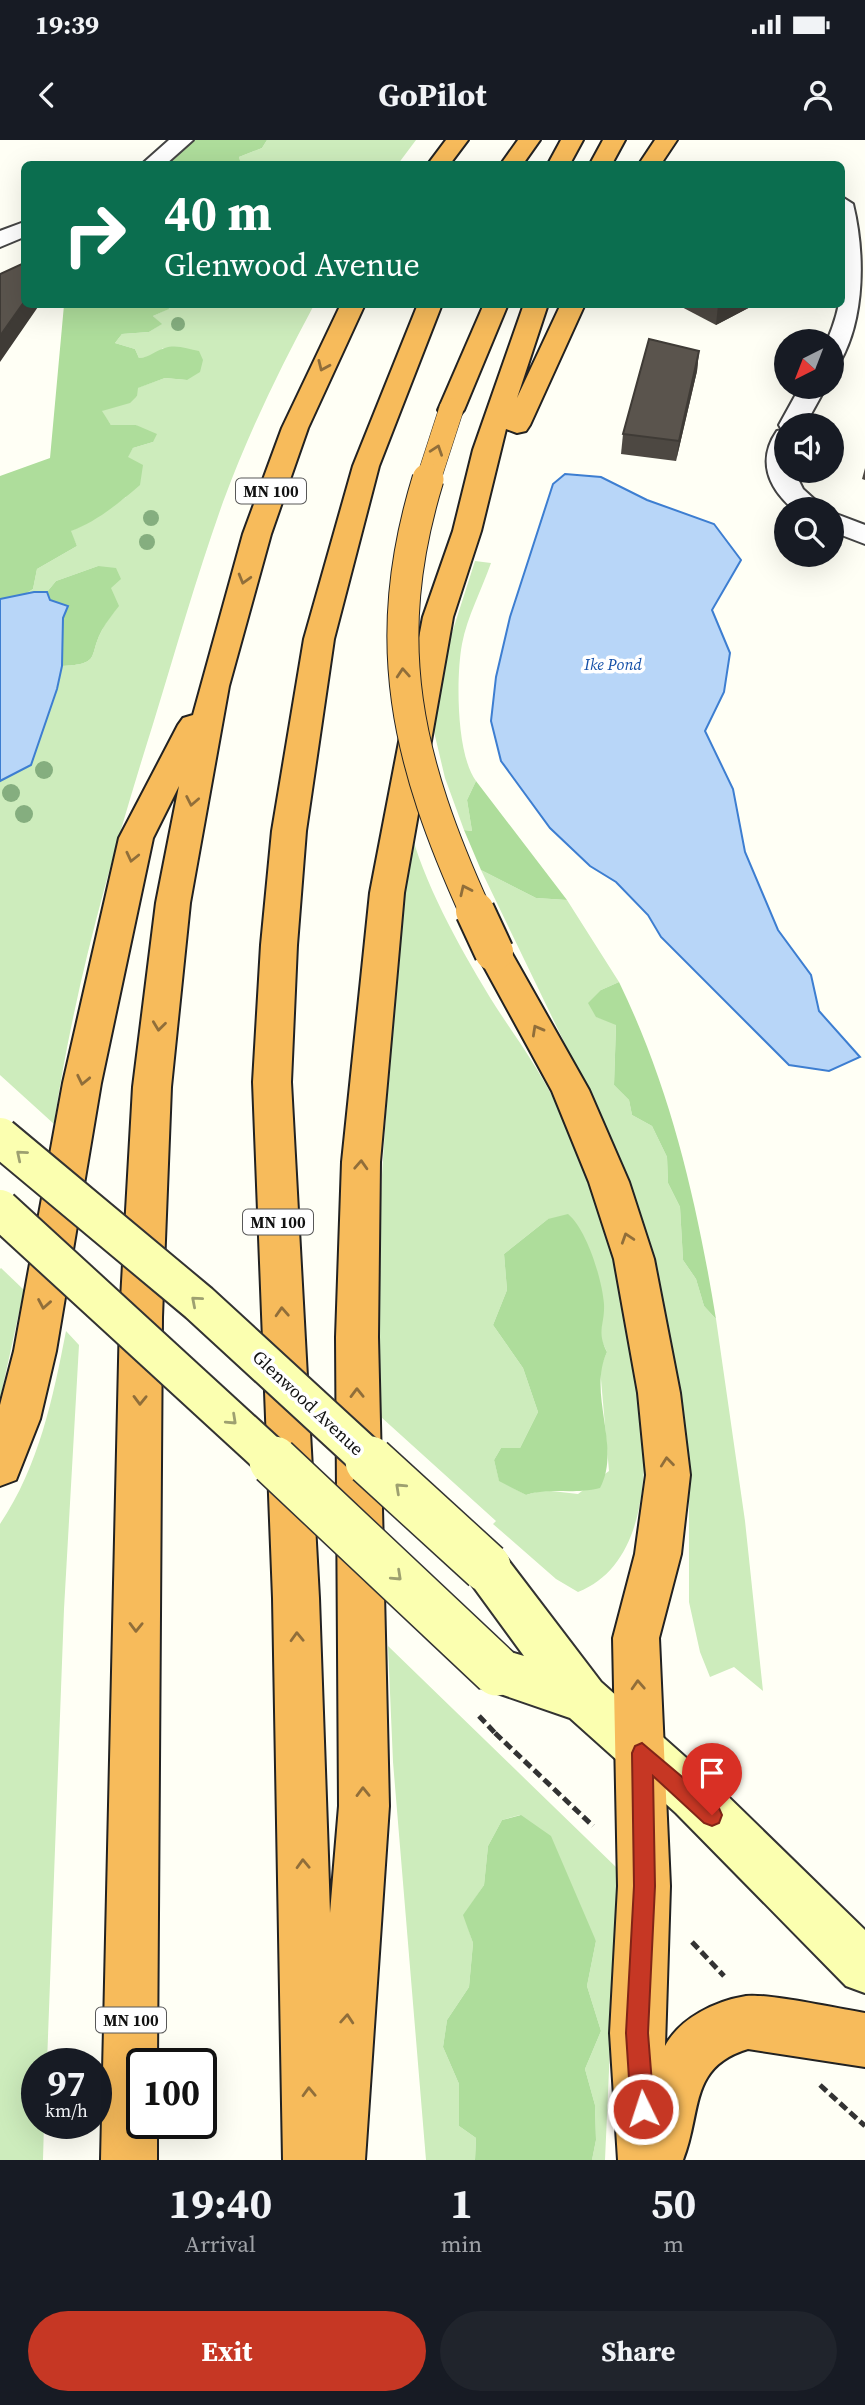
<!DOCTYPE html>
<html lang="en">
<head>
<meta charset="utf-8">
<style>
	body { margin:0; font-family:"Source Serif 4",serif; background:#20242c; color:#f1f3f6; height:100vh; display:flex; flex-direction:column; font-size:26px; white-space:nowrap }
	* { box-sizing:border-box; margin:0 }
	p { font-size:23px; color:#9ea1a6 }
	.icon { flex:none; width:38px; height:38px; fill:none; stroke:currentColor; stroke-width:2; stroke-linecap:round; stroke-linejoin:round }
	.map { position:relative; height:2020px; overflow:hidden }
	.sheet { display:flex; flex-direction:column; background:#171b24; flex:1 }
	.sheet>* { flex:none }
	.guide { position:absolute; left:21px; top:21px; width:824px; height:147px; border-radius:10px; box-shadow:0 7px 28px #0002; background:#0b6e4f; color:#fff; overflow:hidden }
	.needle { width:46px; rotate:222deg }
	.buttons { position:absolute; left:774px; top:189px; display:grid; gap:14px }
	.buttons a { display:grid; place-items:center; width:70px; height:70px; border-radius:50%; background:#171b24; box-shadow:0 7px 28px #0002; font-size:35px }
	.speed { position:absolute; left:21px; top:1908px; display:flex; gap:14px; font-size:35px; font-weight:700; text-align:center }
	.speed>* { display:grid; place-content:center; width:91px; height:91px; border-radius:50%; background:#171b24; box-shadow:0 7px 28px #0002; line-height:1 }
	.speed small { font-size:18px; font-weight:400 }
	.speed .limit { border:4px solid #111; border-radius:10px; background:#fff; color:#111 }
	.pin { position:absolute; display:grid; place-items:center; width:60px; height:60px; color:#fff; margin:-72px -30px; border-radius:50% 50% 50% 0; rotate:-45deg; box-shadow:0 0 7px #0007 }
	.pin .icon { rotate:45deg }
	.me { position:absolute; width:77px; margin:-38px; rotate:356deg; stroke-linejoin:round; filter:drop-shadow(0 0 5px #0008) }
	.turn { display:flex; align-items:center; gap:24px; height:147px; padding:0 28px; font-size:32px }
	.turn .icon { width:91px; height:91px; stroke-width:2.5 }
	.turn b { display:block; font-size:49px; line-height:60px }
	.eta { display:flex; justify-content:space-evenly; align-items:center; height:119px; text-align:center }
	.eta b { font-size:42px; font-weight:700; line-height:49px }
	.primary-button { display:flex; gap:14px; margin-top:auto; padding:14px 28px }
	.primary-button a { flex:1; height:80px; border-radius:42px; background:#c63724; color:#fff; font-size:28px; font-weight:700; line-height:80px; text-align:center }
	.primary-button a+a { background:#20242c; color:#f1f3f6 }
	.status { display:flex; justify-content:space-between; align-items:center; height:49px; padding:0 35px; background:#171b24; direction:ltr }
	.status svg { height:19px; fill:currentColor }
	header { display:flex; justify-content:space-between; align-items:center; height:91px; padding:0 28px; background:#171b24; font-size:32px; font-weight:700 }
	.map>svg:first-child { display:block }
</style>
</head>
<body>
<div class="status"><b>19:39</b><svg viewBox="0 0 49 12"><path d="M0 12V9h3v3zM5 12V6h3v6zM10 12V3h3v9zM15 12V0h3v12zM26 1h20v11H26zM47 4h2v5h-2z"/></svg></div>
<header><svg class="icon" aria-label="back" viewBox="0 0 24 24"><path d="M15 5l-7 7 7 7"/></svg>GoPilot<svg class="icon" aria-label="person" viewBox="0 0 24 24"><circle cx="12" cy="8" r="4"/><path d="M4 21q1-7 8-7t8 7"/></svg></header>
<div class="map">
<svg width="865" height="2020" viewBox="0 0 865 2020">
	<rect width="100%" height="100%" fill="#fffff5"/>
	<g fill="#cdecbc" fill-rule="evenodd">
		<path d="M267,0H416L398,24H241L239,17L262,8Z"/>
		<path d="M167,165H314C280,228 248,294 223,362C197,435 176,509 153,584C112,715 74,847 54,984L0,935V641L31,625L62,526C102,524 88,516 102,490C106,481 113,474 118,466L98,426L56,441L47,452L22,456L33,449L37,429L77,406L70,391C92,383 107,369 126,357L127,317L133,308L153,302L136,285H111L101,271L137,256V248L165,238L187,240L163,208L152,217L139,218L135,209L115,203L122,194L149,192L161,184L153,176L168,169Z"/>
		<path d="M475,421L491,423C482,449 467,477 462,504C456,536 456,614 476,641L467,660L472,691L464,690L445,638L431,579L442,524Z"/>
		<path d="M412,696C428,752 465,817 496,867C515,896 536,925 552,956C600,1050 718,1397 578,1452L556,1439L493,1384L496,1381L381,1277C373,1166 380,1056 388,946C395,862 400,779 412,696ZM548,1079L604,1165L600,1197L607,1212L600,1228L609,1331L578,1354L543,1350L526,1355L499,1340L494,1320L501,1308H520L538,1272L523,1228L493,1185L507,1150L504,1114Z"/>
		<path d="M481,730L536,758L567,760L619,842L601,850L597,877L616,884L614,945L629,960L632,975L652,986L667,1017L668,1043L680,1067L683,1120L696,1139L704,1166L716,1179L745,1381L763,1551L734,1527L710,1537L700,1512L689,1462V1364L685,1298L674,1218L659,1153L581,937Z"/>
		<path d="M1,1128L24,1150L0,1259V1129Z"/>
		<path d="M66,1191L79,1205L64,1469L47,1923H37V1983H44L43,2020H0V1384C39,1326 53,1258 66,1191Z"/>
		<path d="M388,1506L618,1729L605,2020H592L596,2000L595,1965L585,1929L601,1891L587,1846L596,1801L520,1675L502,1680L488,1706L484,1745L464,1775L473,1803L469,1847L447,1880L443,1907L459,1944V1986L476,1998L475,2020H426L393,1622Z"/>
	</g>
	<g fill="#aedd9b">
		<path d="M194,0H267L262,8L239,17L241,24H169Z"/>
		<path d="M64,165H167L169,169L153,176L162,184L149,192L122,194L115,203L135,209L139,218C151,217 154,211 165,208C176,204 188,209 199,211L203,220L200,232L187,240L165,238L138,248L137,256L130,263L102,271L111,285H136L157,294L153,302L133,308L128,317L143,325L140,345C119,363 96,382 71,391L77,406L37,429L33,449L22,456L0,459V336L50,318Z"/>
		<path d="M98,426L116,428L121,439L111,448L119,466C113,474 107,481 102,490C88,516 102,524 62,526L63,478L68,466L50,460L47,452L56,441Z"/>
		<path d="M476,641L567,760L536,758L481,730L464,690L472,691L467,660Z"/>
		<path d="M619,842C671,949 697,1063 716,1179L704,1166L696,1139L683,1120L680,1067L668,1043L667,1017L652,986L632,975L629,960L614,945L616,885L596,877L588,863L601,850Z"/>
		<path d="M568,1074C587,1090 602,1139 604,1164C605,1185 596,1191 607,1212C587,1255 622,1306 600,1348C571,1355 552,1347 526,1355L499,1341L494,1320L501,1308H520L538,1272L523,1228L493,1185L507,1150L504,1114L548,1079Z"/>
		<path d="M521,1675L551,1696L596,1801L587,1846L601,1891L585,1929L595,1965L596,2000L592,2020H475L476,1998L459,1986V1944L443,1907L447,1880L469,1847L473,1803L463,1775L484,1745L488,1706L502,1680Z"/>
	</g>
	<g fill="#b8d6f8" stroke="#3d7ed1" stroke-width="2">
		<path d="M565,334L601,337L647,360L714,384L741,420L712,470L730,513L724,552L705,591L733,649L745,712L778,790L811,835L819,871L860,917L829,931L789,925L661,797L648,775L616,742L590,726L550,688L501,621L491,581L496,537L510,477L553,344Z"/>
		<path d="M34,452H47L50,460L68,466L63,478L62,526L57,549L31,625L0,641V459Z"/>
	</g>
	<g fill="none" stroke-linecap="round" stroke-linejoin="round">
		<defs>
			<g id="street">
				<path d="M169,0H193L166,24H142Z"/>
				<path d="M842,57L853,64C865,113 865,178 840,222L831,224V201H827C851,146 839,115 842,57Z"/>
				<path d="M24,82V97L0,107V91Z"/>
				<path d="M800,247H826L805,285H786V331H794L803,349L825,369L792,368C768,347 757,320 777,291L782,290L779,285Z"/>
				<path d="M831,372L865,385V404L831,391Z"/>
			</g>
			<path id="secondary" d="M486,1405L502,1412L601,1542L710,1639L865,1790V1853L846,1846L676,1673L570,1578L480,1547L473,1531L480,1515L497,1508L524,1516L470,1442L463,1427L470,1412Z"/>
			<g id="highway">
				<path d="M446,0H468L450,24H428Z"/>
				<path d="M518,0H540L523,24H501Z"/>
				<path d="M561,0H583L570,24H548Z"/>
				<path d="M603,0H625L612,24H590Z"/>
				<path d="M655,0H677L661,24H639Z"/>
				<path d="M341,164H365L308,288L271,394L229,546L190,763L171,947L162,1177L157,1923H142V1983H157V2020H101L120,1177L133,947L156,763L179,646L153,698L101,943L56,1211L40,1279L16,1340L0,1346V1265L14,1211L63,943L119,698L178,585L183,578L193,575L243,394L282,288Z"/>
				<path d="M418,164H442L379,326L334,499L306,691L297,805L291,942L319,1458L330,1773L339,1666L336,1197L342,1022L370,753L423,477L453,391L473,310L524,164H548L517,258L561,164H585L530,285L526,291L517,293L506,289L481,391L453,477L404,753L380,1022L378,1197L389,1666L365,2020H283L273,1458L253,942L261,805L272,691L304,499L353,326Z"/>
				<path d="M484,164H508L464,270L460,275H442L438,270Z"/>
				<path d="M494,799L506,803L589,950L629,1042L654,1119L680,1253L690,1335L681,1414L659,1498L670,1746L665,1906C680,1878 715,1861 746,1856C766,1853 840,1869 865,1873V1927L748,1909C688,1927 702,1973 683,2020H618L610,1893L618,1746L613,1498L635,1414L646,1335L638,1253L614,1119L589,1042L552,951L476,812L482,803Z"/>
			</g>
		</defs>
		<use href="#street" stroke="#444" stroke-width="4"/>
		<use href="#secondary" stroke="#333" stroke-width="4"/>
		<use href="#highway" stroke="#222" stroke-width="4"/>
		<g stroke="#333" stroke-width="5" stroke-dasharray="9 4.5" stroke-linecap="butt">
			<path d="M495,1593L593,1686"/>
			<path d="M692,1802L724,1836"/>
			<path d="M820,1945L865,1986"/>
		</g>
		<use href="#street" fill="#fff" fill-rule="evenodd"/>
		<use href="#secondary" fill="#fbffb0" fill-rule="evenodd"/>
		<use href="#highway" fill="#f7bb5b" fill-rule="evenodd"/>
		<defs>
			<g id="secondary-bridge-far1">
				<path d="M0,997L199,1163L372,1322"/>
				<path d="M0,1069L276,1322"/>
			</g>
			<g id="secondary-bridge">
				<path d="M274,1321L497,1531"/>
				<path d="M370,1321L486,1427"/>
			</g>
			<path id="highway-bridge-far2" d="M428,341L451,270"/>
			<path id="highway-bridge-far1" d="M428,339C378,503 407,621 476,773"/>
			<path id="highway-bridge" d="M475,771L494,812"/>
		</defs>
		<use href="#secondary-bridge-far1" stroke="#333" stroke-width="42" stroke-linecap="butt"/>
		<use href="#secondary-bridge" stroke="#333" stroke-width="52" stroke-linecap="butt"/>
		<use href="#highway-bridge-far2" stroke="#222" stroke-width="25" stroke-linecap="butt"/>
		<use href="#highway-bridge-far1" stroke="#222" stroke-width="33" stroke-linecap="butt"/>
		<use href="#highway-bridge" stroke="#222" stroke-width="42" stroke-linecap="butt"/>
		<path stroke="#333" stroke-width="5" stroke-dasharray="9 4.5" stroke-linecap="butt" d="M479,1576L495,1593"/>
		<use href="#secondary-bridge-far1" stroke="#fbffb0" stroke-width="38"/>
		<use href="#secondary-bridge" stroke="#fbffb0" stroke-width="49"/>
		<use href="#highway-bridge-far2" stroke="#f7bb5b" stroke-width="24"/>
		<use href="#highway-bridge-far1" stroke="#f7bb5b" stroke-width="31"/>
		<use href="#highway-bridge" stroke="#f7bb5b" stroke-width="38"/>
	</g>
	<g fill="#85ae7f">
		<circle cx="178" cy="184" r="7"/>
		<circle cx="151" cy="378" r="8"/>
		<circle cx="147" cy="402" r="8"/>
		<circle cx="44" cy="630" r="9"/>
		<circle cx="11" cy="653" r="9"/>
		<circle cx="24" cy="674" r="9"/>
	</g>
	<g fill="#4d4842">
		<path d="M676,164H756L716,185Z"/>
		<path d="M699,211L697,231L676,321L621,314L623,294Z"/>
		<path d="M865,328V340L862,339Z"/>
	</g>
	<g fill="#3f3b36">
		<path d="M24,162V164H40L0,222V196Z"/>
		<path d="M720,164H756L716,185L718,165Z"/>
		<path d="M699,211L697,231L676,321L679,301Z"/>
	</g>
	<g fill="#5a544d" stroke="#3f3b36" stroke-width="2">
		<path d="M24,123V162L0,196V134Z"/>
		<path d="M649,199L699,211L679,301L623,294Z"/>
	</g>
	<defs><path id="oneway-chevron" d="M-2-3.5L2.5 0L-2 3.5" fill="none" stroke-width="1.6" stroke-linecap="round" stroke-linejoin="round" transform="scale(1.75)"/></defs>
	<g stroke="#906e3a">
		<use href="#oneway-chevron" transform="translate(323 226) rotate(114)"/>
		<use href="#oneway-chevron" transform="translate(437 310) rotate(-71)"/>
		<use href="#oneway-chevron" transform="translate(244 439) rotate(106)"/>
		<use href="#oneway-chevron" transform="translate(403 533) rotate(-94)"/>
		<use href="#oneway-chevron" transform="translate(192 661) rotate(101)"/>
		<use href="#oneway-chevron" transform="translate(132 717) rotate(103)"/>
		<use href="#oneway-chevron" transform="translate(465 750) rotate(-115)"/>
		<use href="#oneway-chevron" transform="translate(159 886) rotate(97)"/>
		<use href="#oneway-chevron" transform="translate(537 890) rotate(-119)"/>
		<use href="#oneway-chevron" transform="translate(83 940) rotate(102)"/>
		<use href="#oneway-chevron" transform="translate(361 1025) rotate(-87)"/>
		<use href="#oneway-chevron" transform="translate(627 1098) rotate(-108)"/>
		<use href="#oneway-chevron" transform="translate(44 1164) rotate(100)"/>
		<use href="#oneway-chevron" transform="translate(282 1172) rotate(-93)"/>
		<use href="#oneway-chevron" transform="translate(357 1253) rotate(-91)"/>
		<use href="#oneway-chevron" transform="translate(140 1260) rotate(91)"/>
		<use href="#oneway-chevron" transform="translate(667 1322) rotate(-96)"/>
		<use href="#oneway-chevron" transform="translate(136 1487) rotate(91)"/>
		<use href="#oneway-chevron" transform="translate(297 1497) rotate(-92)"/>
		<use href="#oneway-chevron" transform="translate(638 1545) rotate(-93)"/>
		<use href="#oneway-chevron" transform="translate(363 1652) rotate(-91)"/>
		<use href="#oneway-chevron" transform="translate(303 1724) rotate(-92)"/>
		<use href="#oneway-chevron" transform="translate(347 1879) rotate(-86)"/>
		<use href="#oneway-chevron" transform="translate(309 1952) rotate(-92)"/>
	</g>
	<g stroke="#9da070">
		<use href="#oneway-chevron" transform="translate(21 1015) rotate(-140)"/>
		<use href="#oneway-chevron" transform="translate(196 1161) rotate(-139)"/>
		<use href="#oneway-chevron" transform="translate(232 1280) rotate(43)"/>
		<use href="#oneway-chevron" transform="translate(400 1348) rotate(-137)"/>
		<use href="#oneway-chevron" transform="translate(397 1436) rotate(43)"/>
	</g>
	<path fill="#c63724" stroke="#812417" stroke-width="2" d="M642,1603L719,1668L722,1675L719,1683L712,1686L704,1683L653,1636L655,1746L648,1893L654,1969L651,1977L643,1981L635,1977L631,1969L626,1893L634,1746L632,1613L635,1606Z"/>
	<g text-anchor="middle" stroke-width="7" stroke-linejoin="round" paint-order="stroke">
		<g fill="#fff" stroke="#585858" stroke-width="2">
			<rect x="236" y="338.5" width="70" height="25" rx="5"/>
			<rect x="243" y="1069.5" width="70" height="25" rx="5"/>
			<rect x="96" y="1867.5" width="70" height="25" rx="5"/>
		</g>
		<g font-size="16" font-weight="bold" fill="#111">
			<text x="271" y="357">MN 100</text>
			<text x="278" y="1088">MN 100</text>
			<text x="131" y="1886">MN 100</text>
		</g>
		<g font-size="16" font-style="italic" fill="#1550a8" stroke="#fff">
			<text x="613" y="530">Ike Pond</text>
		</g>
		<g font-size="18" fill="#111" stroke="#fff">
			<text transform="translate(308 1263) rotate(43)" y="6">Glenwood Avenue</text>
		</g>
	</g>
</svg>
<div class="buttons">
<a><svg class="needle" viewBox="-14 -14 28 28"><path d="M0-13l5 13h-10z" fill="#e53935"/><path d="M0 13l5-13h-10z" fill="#9ea1a6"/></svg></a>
<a><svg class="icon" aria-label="sound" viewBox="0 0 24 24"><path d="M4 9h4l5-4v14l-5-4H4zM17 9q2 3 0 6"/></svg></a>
<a><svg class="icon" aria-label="search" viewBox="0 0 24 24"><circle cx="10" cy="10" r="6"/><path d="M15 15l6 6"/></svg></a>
</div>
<div class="speed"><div>97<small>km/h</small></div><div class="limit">100</div></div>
<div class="pin" style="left:712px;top:1675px;background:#d93025"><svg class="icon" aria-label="arrive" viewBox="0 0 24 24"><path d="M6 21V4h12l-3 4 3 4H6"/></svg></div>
<svg class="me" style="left:643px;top:1969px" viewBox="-20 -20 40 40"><circle r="17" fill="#c63724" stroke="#fff" stroke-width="3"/><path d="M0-11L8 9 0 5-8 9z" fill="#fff"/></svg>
<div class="guide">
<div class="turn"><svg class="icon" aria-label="right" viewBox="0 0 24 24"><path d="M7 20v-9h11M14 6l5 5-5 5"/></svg><div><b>40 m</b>Glenwood Avenue</div></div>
</div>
</div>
<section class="sheet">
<div class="eta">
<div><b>19:40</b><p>Arrival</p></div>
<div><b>1</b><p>min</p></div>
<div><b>50</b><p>m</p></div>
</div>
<div class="primary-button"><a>Exit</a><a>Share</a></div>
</section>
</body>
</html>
